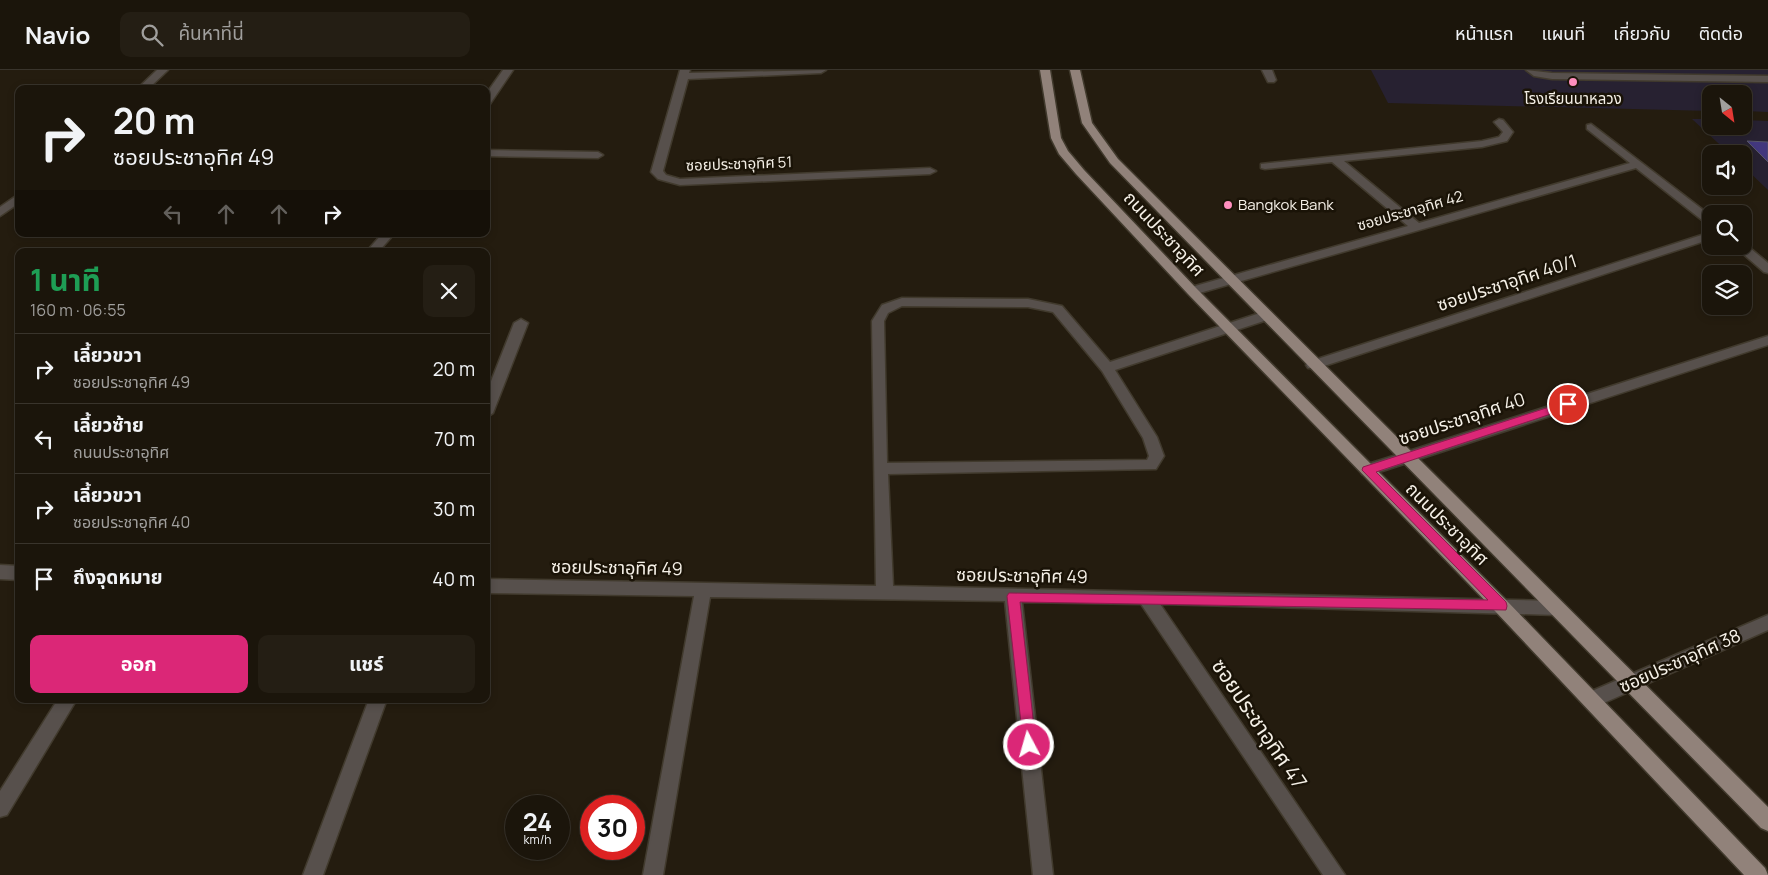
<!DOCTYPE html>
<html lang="th">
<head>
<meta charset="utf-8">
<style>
	body { margin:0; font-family:Manrope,"Noto Sans Thai",sans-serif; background:#241e14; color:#f1f3f6; height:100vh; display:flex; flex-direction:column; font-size:19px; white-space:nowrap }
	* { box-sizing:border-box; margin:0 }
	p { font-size:16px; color:#a09f9d }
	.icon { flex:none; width:28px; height:28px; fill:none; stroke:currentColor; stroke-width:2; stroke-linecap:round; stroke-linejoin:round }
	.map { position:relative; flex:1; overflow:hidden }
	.drawer { position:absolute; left:15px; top:178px; width:475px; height:455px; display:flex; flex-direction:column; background:#1b150b; border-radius:10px; box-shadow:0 2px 8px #0003,0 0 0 1px #39342c }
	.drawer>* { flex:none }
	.guide { position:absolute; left:15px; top:15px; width:475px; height:152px; border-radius:10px; box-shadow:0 2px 8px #0003,0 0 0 1px #39342c; background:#1b150b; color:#f1f3f6; overflow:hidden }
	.needle { width:32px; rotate:150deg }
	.controls { position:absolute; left:1702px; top:15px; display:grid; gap:10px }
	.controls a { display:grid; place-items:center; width:50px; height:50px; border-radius:10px; background:#1b150b; box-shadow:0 2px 8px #0003,0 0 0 1px #39342c; font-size:25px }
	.speed { position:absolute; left:505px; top:725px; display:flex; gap:10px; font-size:25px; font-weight:700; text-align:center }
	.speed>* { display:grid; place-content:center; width:65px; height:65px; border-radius:50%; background:#1b150b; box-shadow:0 2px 8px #0003,0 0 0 1px #39342c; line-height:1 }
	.speed small { font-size:12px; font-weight:400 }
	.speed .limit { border:8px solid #d22; background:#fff; color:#111 }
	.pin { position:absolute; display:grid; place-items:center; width:42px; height:42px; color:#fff; margin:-21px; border:2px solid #fff; border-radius:50%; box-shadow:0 1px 5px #0007 }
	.me { position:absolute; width:55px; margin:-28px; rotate:354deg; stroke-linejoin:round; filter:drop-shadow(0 0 4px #0008) }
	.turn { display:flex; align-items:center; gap:18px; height:105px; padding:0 15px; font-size:22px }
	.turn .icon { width:65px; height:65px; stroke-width:2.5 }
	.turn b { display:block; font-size:35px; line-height:42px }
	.lanes { display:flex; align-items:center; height:48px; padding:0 15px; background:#0003; justify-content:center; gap:25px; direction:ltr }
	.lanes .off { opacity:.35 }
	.round { display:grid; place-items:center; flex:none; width:52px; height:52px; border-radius:10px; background:#241e14 }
	.overview { display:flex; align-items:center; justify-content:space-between; height:85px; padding:0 15px }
	h1 { font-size:30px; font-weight:700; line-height:38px; color:#1e9e55 }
	.cta { display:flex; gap:10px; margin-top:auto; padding:10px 15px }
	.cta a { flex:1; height:58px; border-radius:10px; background:#db2777; color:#fff; font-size:20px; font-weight:700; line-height:58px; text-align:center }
	.cta a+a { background:#241e14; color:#f1f3f6 }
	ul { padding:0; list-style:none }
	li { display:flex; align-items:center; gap:15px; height:70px; padding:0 15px; border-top:1px solid #39342c }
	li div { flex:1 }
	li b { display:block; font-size:19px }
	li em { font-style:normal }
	header { display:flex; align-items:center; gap:30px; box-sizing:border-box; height:70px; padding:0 25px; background:#1b150b; border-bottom:1px solid #39342c }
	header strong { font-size:24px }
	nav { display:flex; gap:28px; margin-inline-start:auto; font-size:18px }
	.search { width:350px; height:45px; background:#241e14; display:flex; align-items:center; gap:12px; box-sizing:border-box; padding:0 18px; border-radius:10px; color:#a09f9d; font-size:19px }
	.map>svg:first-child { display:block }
</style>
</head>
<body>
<header>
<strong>Navio</strong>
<div class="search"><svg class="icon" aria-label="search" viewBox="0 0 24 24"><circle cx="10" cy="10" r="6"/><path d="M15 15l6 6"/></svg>ค้นหาที่นี่</div>
<nav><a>หน้าแรก</a><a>แผนที่</a><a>เกี่ยวกับ</a><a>ติดต่อ</a></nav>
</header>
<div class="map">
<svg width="1768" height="805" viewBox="0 0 1768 805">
	<rect width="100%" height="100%" fill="#241c0f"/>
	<g fill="#272131">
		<path d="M1371,0H1768V42L1744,41V24H1711V41L1388,33Z"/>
		<path d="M1692,49H1711V56H1744V50L1768,51V120L1744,97V84H1730Z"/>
	</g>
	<path fill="#42377d" stroke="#585767" d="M1747,71L1768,72V92Z"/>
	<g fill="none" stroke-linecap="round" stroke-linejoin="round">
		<defs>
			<g id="minor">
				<path d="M157,0H168L148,19H137Z"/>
				<path d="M503,0H513L490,34L486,35V24Z"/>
				<path d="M680,0H690L689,3L826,0L821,3L688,9L663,101L666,105L680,109L930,98L936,101L930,104L680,115L658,109L651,102Z"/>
				<path d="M1262,0H1272L1276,10L1274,12H1268Z"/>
				<path d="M1526,0L1552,3L1768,6V12L1552,9L1534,6Z"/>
				<path d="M1499,49L1503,50L1513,62L1507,71L1482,77L1344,91L1419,153L1630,93L1587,59V55L1591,54L1711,146V155L1707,154L1636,98L1196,224L1192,225L1186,221L1188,218L1408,156L1332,92L1265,99L1261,98V94L1482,71L1499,67L1503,62L1494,52Z"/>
				<path d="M486,80L598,82L603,85L598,88L486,86Z"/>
				<path d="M19,124V133L0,146V137Z"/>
				<path d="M1711,162V169L1318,298H1308L1306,295L1308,292Z"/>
				<path d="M382,164H394L379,181H367Z"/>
				<path d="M1744,173L1768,193V203L1764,202L1734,176H1744Z"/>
				<path d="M902,228L1028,229L1062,236L1110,292L1260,243H1270L1271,246L1270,249L1115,300L1157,367L1164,386L1156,399L888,404L893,516L1557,531L1563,533L1565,538L1563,543L1557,545L1160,534L1345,805H1323L1141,534L1022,532L1053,805H1033L1005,531L710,527L663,805H643L694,526L486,523V509L876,516L872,251L882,235ZM902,236L1028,237L1053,242L1102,301L1143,368L1149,386L1147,390L887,393L884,251L888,243Z"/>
				<path d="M521,249L528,253L493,343L486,348V324L514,253Z"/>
				<path d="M1768,266V275L1367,406L1362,404L1360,400L1362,396Z"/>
				<path d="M0,495L19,496V510L0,509Z"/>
				<path d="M1768,545V560L1597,636L1591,638L1585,636L1582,630L1585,624Z"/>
				<path d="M58,629H77L7,745L0,747V721Z"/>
				<path d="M369,629H387L323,805H303Z"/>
			</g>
			<g id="major">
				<path d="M1040,0H1050L1061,68L1068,81L1084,100L1196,218L1507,531L1765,798L1768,805H1744L1495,541L1188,224L1076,104L1059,84L1051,68Z"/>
				<path d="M1070,0H1080L1092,53L1118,89L1768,737V761L1761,758L1110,93L1082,53Z"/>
			</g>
		</defs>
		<use href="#minor" stroke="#413a2d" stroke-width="3"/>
		<use href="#major" stroke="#413a2d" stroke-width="3"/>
		<use href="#minor" fill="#57504c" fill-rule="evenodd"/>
		<use href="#major" fill="#91827a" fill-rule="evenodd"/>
	</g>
	<path fill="#db2777" stroke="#8e194d" d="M1568,331L1572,332V337L1376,402L1506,532L1507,536L1506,540L1020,532L1036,675L1034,680L1029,681L1024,680L1007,526L1009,523L1488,530L1362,400L1363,397Z"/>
	<g fill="#fe8ebd" stroke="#1a1307" stroke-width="2">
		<circle cx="1573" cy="12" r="5"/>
		<circle cx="1228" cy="135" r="5"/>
	</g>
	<g text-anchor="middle" stroke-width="5" stroke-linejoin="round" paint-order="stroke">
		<g font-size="15" fill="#f5f0e7" stroke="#1a1307">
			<text x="1573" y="34">โรงเรียนนาหลวง</text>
			<text x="1238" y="140" text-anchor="start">Bangkok Bank</text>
		</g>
		<g font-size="15" fill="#f5f0e7" stroke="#1a1307">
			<text transform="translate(739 94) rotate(-2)" y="5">ซอยประชาอุทิศ 51</text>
			<text transform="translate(1410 141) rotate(-16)" y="5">ซอยประชาอุทิศ 42</text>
		</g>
		<g font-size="18" fill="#f5f0e7" stroke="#1a1307">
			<text transform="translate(1164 164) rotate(47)" y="6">ถนนประชาอุทิศ</text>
			<text transform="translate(1507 213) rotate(-18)" y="6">ซอยประชาอุทิศ 40/1</text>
			<text transform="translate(1462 349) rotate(-18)" y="6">ซอยประชาอุทิศ 40</text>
			<text transform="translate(1447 454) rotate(45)" y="6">ถนนประชาอุทิศ</text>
			<text transform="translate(617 498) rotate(1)" y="6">ซอยประชาอุทิศ 49</text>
			<text transform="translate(1022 506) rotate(1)" y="6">ซอยประชาอุทิศ 49</text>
			<text transform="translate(1680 591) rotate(-24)" y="6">ซอยประชาอุทิศ 38</text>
		</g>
		<g font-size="21" fill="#f5f0e7" stroke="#1a1307">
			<text transform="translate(1259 654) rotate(56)" y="7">ซอยประชาอุทิศ 47</text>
		</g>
	</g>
</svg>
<div class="controls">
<a><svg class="needle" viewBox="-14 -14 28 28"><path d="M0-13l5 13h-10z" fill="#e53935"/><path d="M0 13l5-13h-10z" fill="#a09f9d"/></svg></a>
<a><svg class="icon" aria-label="sound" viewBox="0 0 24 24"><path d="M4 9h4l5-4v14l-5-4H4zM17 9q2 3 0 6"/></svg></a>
<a><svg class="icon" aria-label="search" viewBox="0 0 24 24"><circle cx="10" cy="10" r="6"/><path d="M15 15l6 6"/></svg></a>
<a><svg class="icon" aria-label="layers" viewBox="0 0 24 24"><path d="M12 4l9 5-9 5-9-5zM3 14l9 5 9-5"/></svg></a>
</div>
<div class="speed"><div>24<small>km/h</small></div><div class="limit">30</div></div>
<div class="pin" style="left:1568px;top:334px;background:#d93025"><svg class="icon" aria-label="arrive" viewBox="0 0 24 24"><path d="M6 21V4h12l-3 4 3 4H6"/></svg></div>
<svg class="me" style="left:1029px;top:675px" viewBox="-20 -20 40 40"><circle r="17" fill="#db2777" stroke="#fff" stroke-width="3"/><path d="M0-11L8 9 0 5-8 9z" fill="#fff"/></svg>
<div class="guide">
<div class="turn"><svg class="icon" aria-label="right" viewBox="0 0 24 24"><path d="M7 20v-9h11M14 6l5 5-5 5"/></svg><div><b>20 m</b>ซอยประชาอุทิศ 49</div></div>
<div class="lanes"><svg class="icon off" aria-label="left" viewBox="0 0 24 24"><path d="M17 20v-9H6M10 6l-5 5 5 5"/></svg><svg class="icon off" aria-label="ahead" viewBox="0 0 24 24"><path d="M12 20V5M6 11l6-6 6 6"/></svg><svg class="icon off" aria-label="ahead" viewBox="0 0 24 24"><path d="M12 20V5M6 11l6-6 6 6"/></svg><svg class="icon" aria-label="right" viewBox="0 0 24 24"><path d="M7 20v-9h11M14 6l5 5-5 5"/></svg></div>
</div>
<section class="drawer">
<div class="overview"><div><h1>1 นาที</h1><p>160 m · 06:55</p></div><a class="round"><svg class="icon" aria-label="close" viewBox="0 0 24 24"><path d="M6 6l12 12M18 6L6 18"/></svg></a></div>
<ul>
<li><svg class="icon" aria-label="right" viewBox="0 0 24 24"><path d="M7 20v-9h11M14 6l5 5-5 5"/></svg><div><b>เลี้ยวขวา</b><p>ซอยประชาอุทิศ 49</p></div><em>20 m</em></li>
<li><svg class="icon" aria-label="left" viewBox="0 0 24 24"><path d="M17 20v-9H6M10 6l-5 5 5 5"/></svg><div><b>เลี้ยวซ้าย</b><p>ถนนประชาอุทิศ</p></div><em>70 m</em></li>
<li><svg class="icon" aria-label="right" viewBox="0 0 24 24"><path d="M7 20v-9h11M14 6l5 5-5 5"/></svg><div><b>เลี้ยวขวา</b><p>ซอยประชาอุทิศ 40</p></div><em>30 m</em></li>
<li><svg class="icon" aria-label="arrive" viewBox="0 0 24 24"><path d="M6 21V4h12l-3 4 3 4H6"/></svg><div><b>ถึงจุดหมาย</b></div><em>40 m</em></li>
</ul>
<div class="cta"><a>ออก</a><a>แชร์</a></div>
</section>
</div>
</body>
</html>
